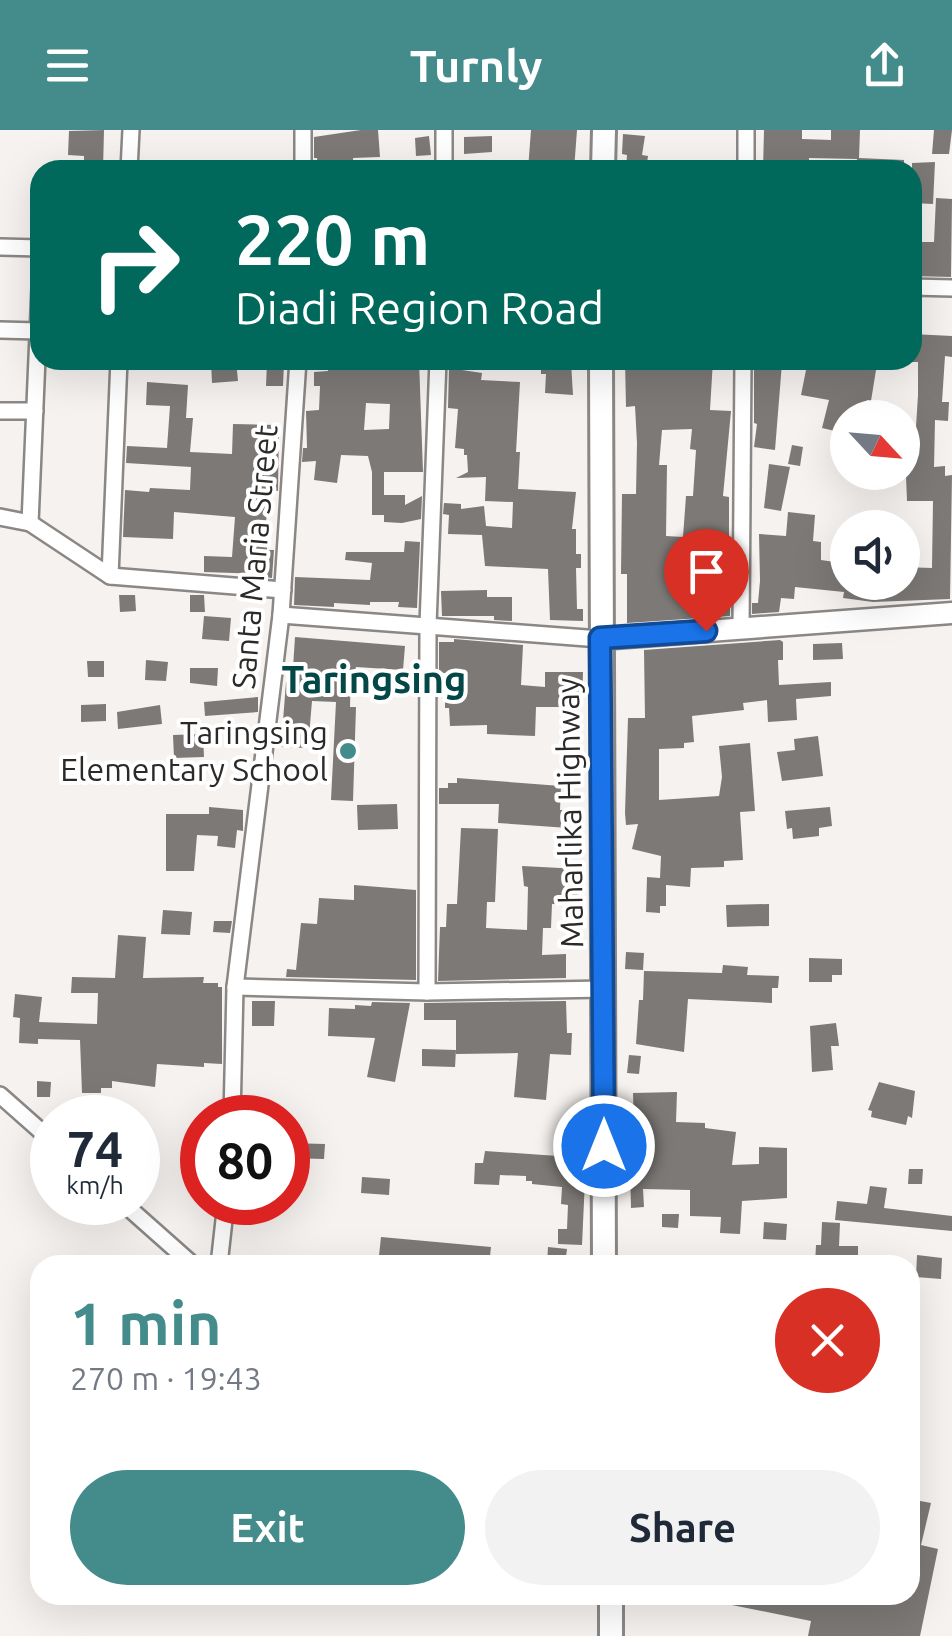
<!DOCTYPE html>
<html lang="en">
<head>
<meta charset="utf-8">
<style>
	body { margin:0; font-family:Ubuntu,sans-serif; background:#f2f2f3; color:#1f2937; height:100vh; display:flex; flex-direction:column; font-size:38px; white-space:nowrap }
	* { box-sizing:border-box; margin:0 }
	p { font-size:32px; color:#747a83 }
	.icon { flex:none; width:55px; height:55px; fill:none; stroke:currentColor; stroke-width:2; stroke-linecap:round; stroke-linejoin:round }
	.map { position:relative; flex:1; overflow:hidden }
	.drawer { position:absolute; left:30px; top:1125px; width:890px; height:350px; display:flex; flex-direction:column; background:#fff; border-radius:30px; box-shadow:0 10px 40px #0002 }
	.drawer>* { flex:none }
	.hud { position:absolute; left:30px; top:30px; width:892px; height:210px; border-radius:30px; box-shadow:0 10px 40px #0002; background:#00695c; color:#fff; overflow:hidden }
	.needle { width:65px; rotate:116deg }
	.fabs { position:absolute; left:830px; top:270px; display:grid; gap:20px }
	.fabs a { display:grid; place-items:center; width:90px; height:90px; border-radius:50%; background:#fff; box-shadow:0 10px 40px #0002; font-size:50px }
	.speed { position:absolute; left:30px; top:965px; display:flex; gap:20px; font-size:50px; font-weight:700; text-align:center }
	.speed>* { display:grid; place-content:center; width:130px; height:130px; border-radius:50%; background:#fff; box-shadow:0 10px 40px #0002; line-height:1 }
	.speed small { font-size:25px; font-weight:400 }
	.speed .limit { border:15px solid #d22; background:#fff; color:#111 }
	.pin { position:absolute; display:grid; place-items:center; width:85px; height:85px; color:#fff; margin:-102px -42px; border-radius:50% 50% 50% 0; rotate:-45deg; box-shadow:0 0 10px #0007 }
	.pin .icon { rotate:45deg }
	.me { position:absolute; width:110px; margin:-55px; rotate:0deg; stroke-linejoin:round; filter:drop-shadow(0 0 8px #0008) }
	.turn { display:flex; align-items:center; gap:35px; height:210px; padding:0 40px; font-size:45px }
	.turn .icon { width:130px; height:130px; stroke-width:2.5 }
	.turn b { display:block; font-size:70px; line-height:85px }
	.round { display:grid; place-items:center; flex:none; width:105px; height:105px; border-radius:52px; background:#f2f2f3 }
	.overview { display:flex; align-items:center; justify-content:space-between; height:170px; padding:0 40px }
	h1 { font-size:60px; font-weight:700; line-height:75px; color:#448c8c }
	.primary-button { display:flex; gap:20px; margin-top:auto; padding:20px 40px }
	.primary-button a { flex:1; height:115px; border-radius:60px; background:#448c8c; color:#fff; font-size:40px; font-weight:700; line-height:115px; text-align:center }
	.primary-button a+a { background:#f2f2f3; color:#1f2937 }
	header { display:flex; justify-content:space-between; align-items:center; height:130px; padding:0 40px; background:#448c8c; color:#fff; font-size:45px; font-weight:700 }
	.map>svg:first-child { display:block }
</style>
</head>
<body>
<header><svg class="icon" aria-label="menu" viewBox="0 0 24 24"><path d="M4 6h16M4 12h16M4 18h16"/></svg>Turnly<svg class="icon" aria-label="share" viewBox="0 0 24 24"><path d="M12 15V3M7 8l5-5 5 5M5 13v7h14v-7"/></svg></header>
<div class="map">
<svg width="952" height="1506" viewBox="0 0 952 1506">
	<rect width="100%" height="100%" fill="#f6f2ef"/>
	<g fill="#7c7976" fill-rule="evenodd">
		<path d="M104,0L103,40H84V26L68,25L69,1Z"/>
		<path d="M361,0H378L380,27L353,28L354,40H318L317,28H314V7Z"/>
		<path d="M531,0H577L574,40H528Z"/>
		<path d="M764,0H802V9L831,10V0H860L859,28L904,30V40H856L857,29L809,28V40H763Z"/>
		<path d="M934,0H952L949,24H932Z"/>
		<path d="M623,4L645,6L642,25L648,26L646,40H626L627,25L622,24Z"/>
		<path d="M429,6L431,25L416,26L415,8Z"/>
		<path d="M492,6V22L464,24V7Z"/>
		<path d="M935,32L933,74L912,73V33Z"/>
		<path d="M936,68L952,69L951,147L912,146V112H934Z"/>
		<path d="M912,204L952,206V227L945,226L942,272H949L948,291L935,290L934,337L945,336V346L952,345L950,469L873,472L843,468L844,462L795,457L794,469L781,468L779,482L752,484V473H758L760,451L759,404L786,406L788,382L815,385L813,411L821,412V430L842,433L841,438L848,439V452H902V437L932,438L933,371H907L904,297H916L918,265V232H912Z"/>
		<path d="M236,230L238,251L212,253L211,231Z"/>
		<path d="M328,230H419L423,342H384V365H405V375L422,366L421,389L402,393L384,392V385H372V342L368,326L341,325L337,353L314,350L316,331L302,332L303,318H307L306,281L319,280L320,256H314V242L328,241ZM366,273L390,274L389,299L364,300Z"/>
		<path d="M625,230H713L710,280L731,281L723,366L729,367V444H684L683,473H730V486L627,493V444H621L622,364H636L637,313L635,276L626,277ZM692,299L690,319L696,320L693,366H686L683,407L666,406L667,335H659L662,300Z"/>
		<path d="M808,230H832L831,234L876,240L871,271L867,270L862,288H848V304L822,298L829,270L801,265Z"/>
		<path d="M541,231L571,232L573,265L545,263L546,244H541Z"/>
		<path d="M754,231L782,233L775,320L754,317L757,294L754,293Z"/>
		<path d="M267,232H284L283,256H266Z"/>
		<path d="M449,238L482,243L481,250L520,252L516,322H520L518,359L576,362L572,399H576V424H581V438H576L577,479H583V491L550,490L548,439L485,436L482,405L448,404L449,385L443,384L444,373L461,374V379L484,376L486,396L512,398L513,372L485,371L486,347L456,348L468,342L467,325H464V319L455,318L458,279L448,278Z"/>
		<path d="M147,252L188,255L186,288H193L190,322L232,324L233,294L279,295L278,361L269,360L266,392L267,420H274L272,448L262,447V444L204,442V426L232,427L235,387L174,382L173,409L123,407L125,360L149,362L150,358L190,360L191,337L126,333L127,316L167,318L170,276L146,275Z"/>
		<path d="M792,315L803,317L800,336L788,334Z"/>
		<path d="M769,334L790,337L781,381L764,378Z"/>
		<path d="M405,411L420,412L417,478L398,477L399,472H370V475L334,473V477L294,475L295,447L370,450L372,433L345,430L346,422H404Z"/>
		<path d="M487,460V467H512V491L494,490V486H442L441,461Z"/>
		<path d="M119,465H135L136,481L120,482Z"/>
		<path d="M190,465H204L205,482H190Z"/>
		<path d="M204,486L231,488L229,511L202,509Z"/>
		<path d="M295,507L405,516L403,540L356,537L355,541L351,540L350,577H356L353,671L331,670L336,572L312,571L308,618L281,617L286,552L292,553Z"/>
		<path d="M454,509L523,515L521,555L545,557V542H583L582,577H536L535,606L487,604V595L450,596L449,578H445V543H439V512H454Z"/>
		<path d="M780,510L783,512V530H778L779,555L831,552V566L796,569L797,590L768,592L767,570L743,573L744,580L692,586L694,612L684,613V618L659,619V670L719,666L722,647L719,616L750,613L755,681L740,682L743,730L724,731V737L691,738L690,757L666,755V776H660V783L646,782L647,747L660,748L661,726L632,719L638,694L626,695L625,683L628,588H645L644,520Z"/>
		<path d="M842,513L843,529L813,530V514Z"/>
		<path d="M146,530L168,532L166,551L145,550Z"/>
		<path d="M87,531H104V547H88Z"/>
		<path d="M190,538H218L217,556L190,553Z"/>
		<path d="M258,567V582L205,586L204,572Z"/>
		<path d="M106,574V591L81,592V575Z"/>
		<path d="M160,575L162,594L118,599L117,582Z"/>
		<path d="M203,604L204,627L174,628L173,605Z"/>
		<path d="M818,606L823,646L782,651L777,622L795,620L794,609Z"/>
		<path d="M457,648L561,656L560,680H564V687H568V698L498,693L499,674H439V658H448V653H457Z"/>
		<path d="M397,674L398,699L358,700L357,675Z"/>
		<path d="M209,677L243,680V701L237,700L235,718L217,716L218,706L197,705L194,741H166V684H209Z"/>
		<path d="M830,677L832,696L819,698V706L793,709L792,698L787,699L785,681Z"/>
		<path d="M461,698L498,699L495,772H487L486,798L527,800L528,757L524,756L522,736L580,739L578,775L552,774L551,798H543L542,825L566,824V848L438,851L440,797H446L447,774H457Z"/>
		<path d="M354,755L416,760V850L286,847L287,839L296,840L301,793L317,794L319,768L354,770Z"/>
		<path d="M769,774V796L727,797L726,775Z"/>
		<path d="M163,780L192,782L190,805L161,804Z"/>
		<path d="M214,791H232L230,803L213,802Z"/>
		<path d="M118,805L146,807L143,848L204,847L203,853H218V857H222V934L204,933V937L157,934L155,957L112,951V958H101V963H82L80,910L38,909V914L19,913L20,888L13,887L15,864L42,867L39,892L97,894L98,863H71L72,847L115,848Z"/>
		<path d="M626,822L644,823L643,840L625,839Z"/>
		<path d="M809,828L842,829V845H832V852H809Z"/>
		<path d="M723,835L748,837L747,845L779,846L778,858H772V873L688,869L684,922L636,914L639,870H643L644,841L722,843Z"/>
		<path d="M252,871H275L274,896H252Z"/>
		<path d="M566,871L567,903H572L571,925L550,924L546,970L514,967L518,923L456,924V890H424V873Z"/>
		<path d="M372,872L410,873L395,952L367,947L375,908L328,906L329,878L355,879V875L371,876Z"/>
		<path d="M836,893L839,916H831L833,940L812,942L810,896Z"/>
		<path d="M422,919L456,920L455,937L422,936Z"/>
		<path d="M629,925L641,926L639,944L627,943Z"/>
		<path d="M37,951L51,952L50,967H37Z"/>
		<path d="M879,952L915,961L912,988L908,986L906,995L871,987L872,981L868,980Z"/>
		<path d="M677,962L676,992L705,993V998L736,1002L732,1035L759,1034V1017L787,1018V1068L742,1071L740,1104L720,1103L721,1087L690,1086V1060L643,1059L644,1077L631,1078L629,999H634L633,963Z"/>
		<path d="M288,1013L325,1014L324,1029L288,1028Z"/>
		<path d="M485,1021L586,1028L582,1115L558,1114V1099H567L568,1075L561,1074L562,1057L532,1054V1051H526V1046L500,1045L499,1055L474,1054L475,1033H483Z"/>
		<path d="M909,1039H923L922,1054H908Z"/>
		<path d="M362,1047L390,1049L389,1065L361,1063Z"/>
		<path d="M870,1056L887,1058L884,1078L952,1086V1101L835,1090L837,1071L867,1074Z"/>
		<path d="M662,1084H679L678,1098L662,1097Z"/>
		<path d="M764,1092L787,1094L786,1110L763,1109Z"/>
		<path d="M822,1092L840,1093L839,1116H858V1135H815L816,1115H821Z"/>
		<path d="M381,1107L491,1117L489,1135H378Z"/>
		<path d="M548,1117L567,1119L565,1135H547Z"/>
		<path d="M917,1125L942,1128L941,1149L916,1147Z"/>
		<path d="M910,1369L931,1373L921,1415L938,1419L920,1506H808L811,1491L712,1471L713,1465H910Z"/>
	</g>
	<g fill="none" stroke-linecap="round" stroke-linejoin="round">
		<defs>
			<g id="minor">
				<path d="M129,40L131,0"/>
				<path d="M303,40V0"/>
				<path d="M444,40V0"/>
				<path d="M746,40V0"/>
				<path d="M0,117L40,118"/>
				<path d="M912,157L952,158"/>
				<path d="M0,200L38,201"/>
				<path d="M0,281H35"/>
				<path d="M0,387L30,393L110,446L283,460"/>
				<path d="M30,393L40,157"/>
				<path d="M110,446L119,230"/>
				<path d="M281,485L600,509"/>
				<path d="M741,499L743,230"/>
				<path d="M235,857L427,862L605,859"/>
				<path d="M427,862L428,495L438,230"/>
				<path d="M0,965L52,1011"/>
				<path d="M232,988L235,857L281,485L298,230"/>
				<path d="M122,1072L193,1135"/>
				<path d="M219,1135L226,1072"/>
			</g>
			<path id="major" d="M600,509L952,483"/>
			<g id="highway">
				<path d="M603,40L604,0"/>
				<path d="M601,230L604,1135"/>
				<path d="M611,1506V1465"/>
			</g>
		</defs>
		<use href="#minor" stroke="#8a8784" stroke-width="20"/>
		<use href="#major" stroke="#8a8784" stroke-width="25"/>
		<use href="#highway" stroke="#8a8784" stroke-width="28"/>
		<use href="#minor" stroke="#fff" stroke-width="15"/>
		<use href="#major" stroke="#fff" stroke-width="20"/>
		<use href="#highway" stroke="#fff" stroke-width="22"/>
	</g>
	<g fill="none" stroke-linecap="round" stroke-linejoin="round">
		<defs>
			<path id="route" d="M604,1016L600,508L706,501"/>
		</defs>
		<use href="#route" stroke="#114b97" stroke-width="25"/>
		<use href="#route" stroke="#1a73e8" stroke-width="18"/>
	</g>
	<circle fill="#448c8c" stroke="#fff" stroke-width="4" cx="348" cy="621" r="10"/>
	<g text-anchor="middle" stroke-width="8" stroke-linejoin="round" paint-order="stroke">
		<g font-size="32" fill="#2b2a28" stroke="#fff">
			<text transform="translate(255 427) rotate(-85)" y="11">Santa Maria Street</text>
			<text transform="translate(570 683) rotate(-91)" y="11">Maharlika Highway</text>
		</g>
		<g font-size="32" fill="#2b2a28" stroke="#fff" text-anchor="end">
			<text x="328" y="614">Taringsing<tspan x="328" dy="37">Elementary School</tspan></text>
		</g>
		<g font-size="38" font-weight="bold" fill="#044747" stroke="#fff">
			<text x="374" y="563">Taringsing</text>
		</g>
	</g>
</svg>
<div class="fabs">
<a><svg class="needle" viewBox="-14 -14 28 28"><path d="M0-13l5 13h-10z" fill="#e53935"/><path d="M0 13l5-13h-10z" fill="#747a83"/></svg></a>
<a><svg class="icon" aria-label="sound" viewBox="0 0 24 24"><path d="M4 9h4l5-4v14l-5-4H4zM17 9q2 3 0 6"/></svg></a>
</div>
<div class="speed"><div>74<small>km/h</small></div><div class="limit">80</div></div>
<div class="pin" style="left:706px;top:501px;background:#d93025"><svg class="icon" aria-label="arrive" viewBox="0 0 24 24"><path d="M6 21V4h12l-3 4 3 4H6"/></svg></div>
<svg class="me" style="left:604px;top:1016px" viewBox="-20 -20 40 40"><circle r="17" fill="#1a73e8" stroke="#fff" stroke-width="3"/><path d="M0-11L8 9 0 5-8 9z" fill="#fff"/></svg>
<div class="hud">
<div class="turn"><svg class="icon" aria-label="right" viewBox="0 0 24 24"><path d="M7 20v-9h11M14 6l5 5-5 5"/></svg><div><b>220 m</b>Diadi Region Road</div></div>
</div>
<section class="drawer">
<div class="overview"><div><h1>1 min</h1><p>270 m · 19:43</p></div><a class="round" style="background:#d93025;color:#fff"><svg class="icon" aria-label="close" viewBox="0 0 24 24"><path d="M6 6l12 12M18 6L6 18"/></svg></a></div>
<div class="primary-button"><a>Exit</a><a>Share</a></div>
</section>
</div>
</body>
</html>
